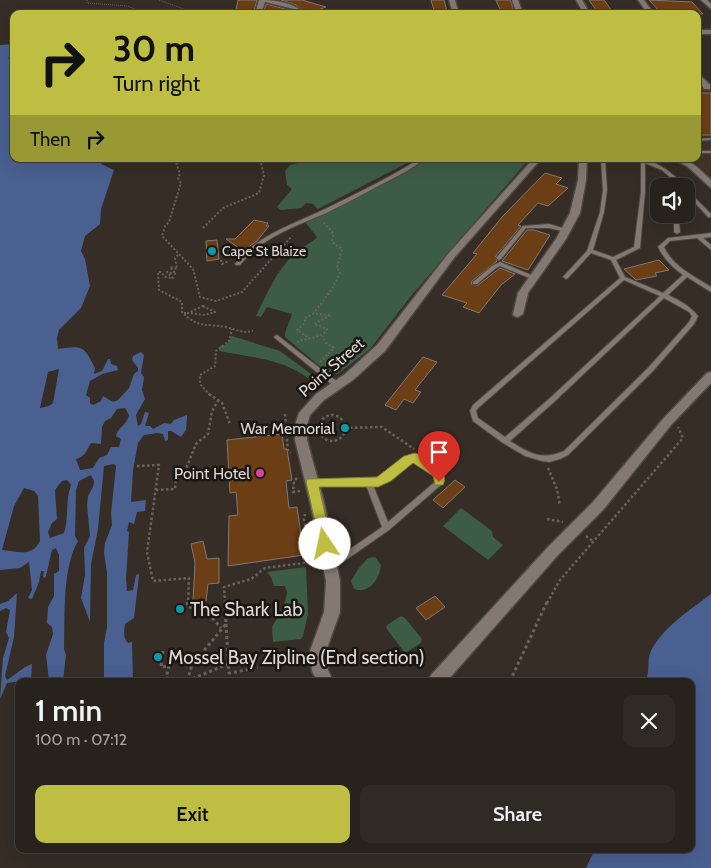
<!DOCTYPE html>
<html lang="en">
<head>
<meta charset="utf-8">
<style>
	body { margin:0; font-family:Cabin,sans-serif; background:#302a25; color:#f1f3f6; height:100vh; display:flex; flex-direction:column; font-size:19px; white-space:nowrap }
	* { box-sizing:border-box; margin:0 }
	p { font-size:16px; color:#a5a4a3 }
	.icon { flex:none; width:28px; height:28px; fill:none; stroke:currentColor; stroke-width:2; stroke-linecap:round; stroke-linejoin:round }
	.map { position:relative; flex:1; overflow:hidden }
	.drawer { position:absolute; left:15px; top:678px; width:680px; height:175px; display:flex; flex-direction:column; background:#28221c; border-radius:10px; box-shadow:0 5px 20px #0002,0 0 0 1px #443f3b }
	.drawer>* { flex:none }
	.guide { position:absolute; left:10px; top:10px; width:691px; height:152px; border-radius:10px; box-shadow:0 5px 20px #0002,0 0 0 1px #443f3b; background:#bebe42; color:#111; overflow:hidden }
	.buttons { position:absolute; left:650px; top:178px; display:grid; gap:10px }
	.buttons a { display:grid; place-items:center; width:45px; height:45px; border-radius:10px; background:#28221c; box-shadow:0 5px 20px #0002,0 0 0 1px #443f3b; font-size:25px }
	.pin { position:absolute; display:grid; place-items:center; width:42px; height:42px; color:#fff; margin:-51px -21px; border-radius:50% 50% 50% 0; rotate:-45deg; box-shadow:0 0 5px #0007 }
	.pin .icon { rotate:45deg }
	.me { position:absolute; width:55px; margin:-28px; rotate:349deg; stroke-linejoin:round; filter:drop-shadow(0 0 4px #0008) }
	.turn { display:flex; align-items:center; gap:18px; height:105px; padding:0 20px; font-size:22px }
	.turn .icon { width:65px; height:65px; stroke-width:2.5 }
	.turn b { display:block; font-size:35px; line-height:42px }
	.then { display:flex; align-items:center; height:48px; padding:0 20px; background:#0003; gap:10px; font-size:19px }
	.round { display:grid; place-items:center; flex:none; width:52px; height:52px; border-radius:10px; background:#302a25 }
	.headline { display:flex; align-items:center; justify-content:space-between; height:85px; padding:0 20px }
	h1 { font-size:30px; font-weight:600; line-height:38px }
	.cta { display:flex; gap:10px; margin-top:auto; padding:10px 20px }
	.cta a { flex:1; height:58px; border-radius:10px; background:#bebe42; color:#111; font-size:20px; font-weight:600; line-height:58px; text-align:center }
	.cta a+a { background:#302a25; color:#f1f3f6 }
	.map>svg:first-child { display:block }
</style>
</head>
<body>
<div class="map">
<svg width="711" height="868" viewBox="0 0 711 868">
	<rect width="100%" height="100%" fill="#352d26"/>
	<path fill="#42342a" d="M698,89H711V176L691,159H698Z"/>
	<g fill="#3d5c45">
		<path d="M314,159H415L318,209L313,204L306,203L301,208L281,210L277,207L292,189L287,185L285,171L290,165Z"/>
		<path d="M426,159H529L411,296L370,349L338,374H329L285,337V333L292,314L267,307L261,317L256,316C267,293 277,270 295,253C302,246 311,244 317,237L305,222L399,176Z"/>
		<path d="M232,336L280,351L322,382C311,382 303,374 293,369C271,358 243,356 219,351L220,346L227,344Z"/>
		<path d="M461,508L492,531L493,537L503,545L488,560L443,526Z"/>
		<path d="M375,557L381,565C380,578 369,595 354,589L351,581L359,568L368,558Z"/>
		<path d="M306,567L308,614L303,636L301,639L273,642L272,627L284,607L287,592L285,586H274L271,577L267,572Z"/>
		<path d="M401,616L405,618L422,639L421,643L405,653L386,628L387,625Z"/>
	</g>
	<g fill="#4a6091" fill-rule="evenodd">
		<path d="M14,44V52L8,58L14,60V159H102L101,164L114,170L101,209L100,224L85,236L81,251L85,259L90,286L81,308L59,330L57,338L58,349C82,346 83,344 95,368L94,374L102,371L108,359H110L111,364L117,366L118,370L102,374L90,381L86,395L90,398V403L93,405L101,401L103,396L113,402L118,400L129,388L134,374L138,371V368L132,360L133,356L141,352L144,355L141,373L144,377L142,390L145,399L136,415L138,426L141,424L145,412L149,413L145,426H150L153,429L164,423L171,424L174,420L187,415V417L186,430L181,437L171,431H168V440L165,441L163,434L157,433L144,435L138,443L133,470L131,502L146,500L145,511L137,512L134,524L129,522L127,531L129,532L126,579L127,591L133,590L136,575L139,574V576L134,618L125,624C124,631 123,638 128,643L132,642L133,681H104V643L107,627V573L104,552L105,543L112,525L111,513L116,466L114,464L104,466L98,529L91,564L90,622L81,598L85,575L84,548L90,536L87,505L88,496L93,487L94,481L91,475L79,481L76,490L75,536L78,541C62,569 65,616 64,649L66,655L63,681H49L46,655L53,634L52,627L47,623L48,607L54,596V574L59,571V555L56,548L52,550L46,576L44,578L43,577L44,571H41L39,582L32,599L28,598L32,590L29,562L20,568L0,570V45ZM59,369L53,403L49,406L40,408L48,372ZM125,408L129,415C127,425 117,428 116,436L121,439L119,447H111L107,455L99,458L93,468L80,470L76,459C86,456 86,451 91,443L101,444L102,427L105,421L111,418L117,409ZM67,480L71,485C65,501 69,518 64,533L50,538L48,532L52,523L57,519L55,490L62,481ZM24,488L34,491L38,496L40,541C32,558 16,551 2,550L14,506Z"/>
		<path d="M17,593L14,637L5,676L7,680L25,667L32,664L31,680L7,683L0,699L3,658L9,638L6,632L10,610L6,608L0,611V604L8,601Z"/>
		<path d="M711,594V868H586L595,849H691V681H645C651,672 646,661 651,651C663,627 690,610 711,594Z"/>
	</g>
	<g fill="#6c3e16" stroke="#827871">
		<path d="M238,0H257L253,14H235Z"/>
		<path d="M281,0H302L326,7L307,14L296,5Z"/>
		<path d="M431,0H444L447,11H445V14H435Z"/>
		<path d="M496,0H510L515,13L502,14Z"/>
		<path d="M589,0H604L614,14H599Z"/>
		<path d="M649,0L692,2L703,14H665L660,12Z"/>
		<path d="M266,4L293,11L295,14L263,13Z"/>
		<rect x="698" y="93" width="13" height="42"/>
		<path d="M545,173L562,178L556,184L568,188L548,206L538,203L518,225L521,226L495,257L497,261L472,281L471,284L478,285L500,268L515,274L501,285L479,313L463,307L467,303L442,295L477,254L473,253L502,217Z"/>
		<path d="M254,220L268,223L266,226H269L257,241L247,248L242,250L226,239H235Z"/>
		<path d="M527,230H534L550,235L528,270L502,261Z"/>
		<path d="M217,240L219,259L207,261L206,241Z"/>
		<path d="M659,260L669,270L655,273L657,276L636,280L624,269Z"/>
		<path d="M423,357L437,362L415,390L421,392L413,403L404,399L396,410L385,405Z"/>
		<path d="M282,434L284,449H287L292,480L286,481L289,508L297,507L304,555L228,566L229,516L238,515L236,492L230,493L227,440Z"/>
		<path d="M455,480L465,487L443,508L433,500Z"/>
		<path d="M203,541L207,559L219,558V583L208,584L206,601L193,602L195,562L191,544Z"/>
		<path d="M435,596L445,607L426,620L416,608Z"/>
	</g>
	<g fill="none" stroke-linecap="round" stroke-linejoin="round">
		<defs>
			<g id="lane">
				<path d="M711,138L710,140L698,141V139Z"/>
				<rect x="698" y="151" width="13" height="2"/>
				<path d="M419,159H424C412,169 396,177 382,184C363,194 343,205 324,214C293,227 261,238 240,265H236L235,264C257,235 292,225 323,210C356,194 389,178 419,159Z"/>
				<path d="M601,159H605L607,190L604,212L593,250L613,257L634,247L641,192V162L635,159C654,158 673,173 685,186H680L662,170L645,163V192L640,248L616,260L625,277L663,293L683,275C672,267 664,259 658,247L659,246L668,238L711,233V237L703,238L711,245V250L697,238L670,241L664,247C673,267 694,276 711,287V292L687,277L668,295C679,300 690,306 698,316L694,324L652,372L568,455L560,459L549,462L542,461L525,456L503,443L473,421L470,411L473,405L620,278L611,260L591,253L568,278L566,279L563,277L587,251L600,212L603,190ZM624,280L660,296L549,399L505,437L478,418L476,411L478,408ZM664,298L689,312L692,316L689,322L648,368L564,451C541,461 529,453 510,441L554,402Z"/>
				<path d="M686,189L711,214V217H708L686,193Z"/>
				<path d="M674,214H678L680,232L677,234L674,232Z"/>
				<path d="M549,224L569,230L566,232L549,228H526L501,259L499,260L496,258L523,226Z"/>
				<path d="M500,262L536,277L537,278L536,279H532L500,266L496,268L477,284H473V282L492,266Z"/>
				<path d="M277,335L339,383L340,385L339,387H335L275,338L274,337L275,336Z"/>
				<path d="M415,455L434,465L444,478L442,484L389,530L333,569L330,570L327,569L326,567L327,565L382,527L366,485H312L309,484L308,482L309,480L377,479L403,460ZM414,461L428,469L436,479V481L388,522L373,485C388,485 401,467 414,461Z"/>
			</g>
			<g id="street">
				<path d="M259,0C274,0 294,2 305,14H298L294,9L265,2L261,14H255Z"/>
				<path d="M449,0H455L459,14H453Z"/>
				<path d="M512,0H518L523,14H517Z"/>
				<path d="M638,0H644L654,14H648Z"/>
				<rect x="698" y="30" width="13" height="4"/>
				<path d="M698,73L710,85V89H704L698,79Z"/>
				<path d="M579,159H587L586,180L580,213L566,239L528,293L523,314L518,317L514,316L513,314L518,293L556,239L570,213L578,180Z"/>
			</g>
			<g id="secondary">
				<path d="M576,0H582L590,14H584Z"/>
				<path d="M701,0H707L711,4V9Z"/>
				<path d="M533,159H541L454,258L385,351L353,380L324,400L310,415L307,425V440L324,502L340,581V612L326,651L328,670L333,681H317L312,671L310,651L324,612L326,581L310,502L295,440V425L299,413L316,394L345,374L377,345L448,254Z"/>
				<path d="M674,159C691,158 699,169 711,180V188L688,167Z"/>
				<path d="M711,372V383L671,425L603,510L558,555L447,681H429L431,675L548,547L593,502L663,419L707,373Z"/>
			</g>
		</defs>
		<use href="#lane" stroke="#4f4842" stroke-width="2"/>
		<use href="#street" stroke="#4f4842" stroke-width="3"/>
		<use href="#secondary" stroke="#4f4842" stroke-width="3"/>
		<g stroke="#6b645e" stroke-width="1" stroke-dasharray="1 1" stroke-linecap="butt">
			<path d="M87,0V3L127,6L148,14"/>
			<path d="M159,0L197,14"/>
		</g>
		<g stroke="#6b645e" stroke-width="2" stroke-dasharray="2 2" stroke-linecap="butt">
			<path d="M175,159L180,174L178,178L181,183L169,222L165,226L162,236L193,269L200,297L216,301L242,292L292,236"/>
			<path d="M203,228L223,208L259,193L264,175L260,159"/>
			<path d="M178,255L175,258L177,269L170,267L176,274L167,272L173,278L165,277L161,272H158L159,290L182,302V312C199,329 205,323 226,327C236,329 242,334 253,331"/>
			<path d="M221,260L222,264L229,261"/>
			<path d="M203,306L215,312L205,315L188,313Z"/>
			<path d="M184,313H188"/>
			<path d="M307,337L297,330L305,323V318L316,312"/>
			<path d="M297,342C307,337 322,339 327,329L314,324L331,315L317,314L316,310L332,289L340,273L337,268L342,249L332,242L333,233L322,221"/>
			<path d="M320,362L334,348L326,343L322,336"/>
			<path d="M210,395L200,384V375L215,366L216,351L229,341L232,329"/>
		</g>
		<g stroke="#6b645e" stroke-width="2.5" stroke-dasharray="2.5 2.5" stroke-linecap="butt">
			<path d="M209,394L222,403L230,424"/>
			<path d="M285,414L288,451L291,453"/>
			<circle cx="332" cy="428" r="13"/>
			<path d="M345,428L382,427L414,449"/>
			<path d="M137,466L159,465L147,552L153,581L189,578L188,603"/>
			<path d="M548,468L557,489L560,506"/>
			<path d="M297,478L294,481L293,492L300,491"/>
			<path d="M156,490L175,489L176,478L186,469L196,444L208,434L212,411L219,399"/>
			<path d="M547,519L563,522"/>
			<path d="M586,536L594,542"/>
			<path d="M225,603L224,587L251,579L265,568L311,562L304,519L305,514"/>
			<path d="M547,603L560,580L683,438L678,427"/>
		</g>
		<g stroke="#6b645e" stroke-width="3" stroke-dasharray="3 3" stroke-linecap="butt">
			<path d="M187,602L188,607L195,608L201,605L221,628"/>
			<path d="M226,624L229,673L258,668"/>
			<path d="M163,651L161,667L169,666L166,678L188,679"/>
			<path d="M187,681L192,665L226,624L225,602"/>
			<path d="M187,681L228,664"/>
			<path d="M510,681L547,602"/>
		</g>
		<use href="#lane" fill="#847972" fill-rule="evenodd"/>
		<use href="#street" fill="#847972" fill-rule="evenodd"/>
		<use href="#secondary" fill="#847972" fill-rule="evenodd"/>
	</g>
	<path fill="#bebe42" stroke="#7c7c2b" d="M415,453C427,457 451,469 443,485H435L433,476L413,463L391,481L378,487H319L332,544L330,548L325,549L321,548L306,482L307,479L377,477L404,456Z"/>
	<g fill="#0f9aa8" stroke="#1a1613" stroke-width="2">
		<circle cx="212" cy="251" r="5"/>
		<circle cx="345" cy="428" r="5"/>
		<circle cx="180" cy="609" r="5"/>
		<circle cx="158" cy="657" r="5"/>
	</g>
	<circle fill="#d1479c" stroke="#1a1613" stroke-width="2" cx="260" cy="473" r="5"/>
	<g text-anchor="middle" stroke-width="5" stroke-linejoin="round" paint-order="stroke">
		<g font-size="14" fill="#ded8d4" stroke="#1a1613" text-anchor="start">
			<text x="222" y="256">Cape St Blaize</text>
		</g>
		<g font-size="16" fill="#ded8d4" stroke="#1a1613">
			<text transform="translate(331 367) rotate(-41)" y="6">Point Street</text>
		</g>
		<g font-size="16" fill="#ded8d4" stroke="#1a1613" text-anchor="end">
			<text x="335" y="434">War Memorial</text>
			<text x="250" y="479">Point Hotel</text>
		</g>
		<g font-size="19" fill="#ded8d4" stroke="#1a1613" text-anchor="start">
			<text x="190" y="616">The Shark Lab</text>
			<text x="168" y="664">Mossel Bay Zipline (End section)</text>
		</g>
	</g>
</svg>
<div class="buttons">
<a><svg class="icon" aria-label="sound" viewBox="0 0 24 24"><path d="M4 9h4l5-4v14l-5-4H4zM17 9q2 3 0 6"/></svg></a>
</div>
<div class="pin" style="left:439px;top:482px;background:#d93025"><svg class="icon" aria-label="arrive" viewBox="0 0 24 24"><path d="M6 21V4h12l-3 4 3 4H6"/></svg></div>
<svg class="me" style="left:325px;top:544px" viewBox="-20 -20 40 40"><circle r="19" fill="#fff"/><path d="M0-13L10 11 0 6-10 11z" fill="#bebe42"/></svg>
<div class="guide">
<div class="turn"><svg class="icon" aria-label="right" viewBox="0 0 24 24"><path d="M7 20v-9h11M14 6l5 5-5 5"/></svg><div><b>30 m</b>Turn right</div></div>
<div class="then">Then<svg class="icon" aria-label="right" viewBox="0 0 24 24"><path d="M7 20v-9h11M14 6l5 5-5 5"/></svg></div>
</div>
<section class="drawer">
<div class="headline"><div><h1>1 min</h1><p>100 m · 07:12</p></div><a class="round"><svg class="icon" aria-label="close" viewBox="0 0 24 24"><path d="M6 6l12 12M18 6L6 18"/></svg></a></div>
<div class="cta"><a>Exit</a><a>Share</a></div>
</section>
</div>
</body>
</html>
